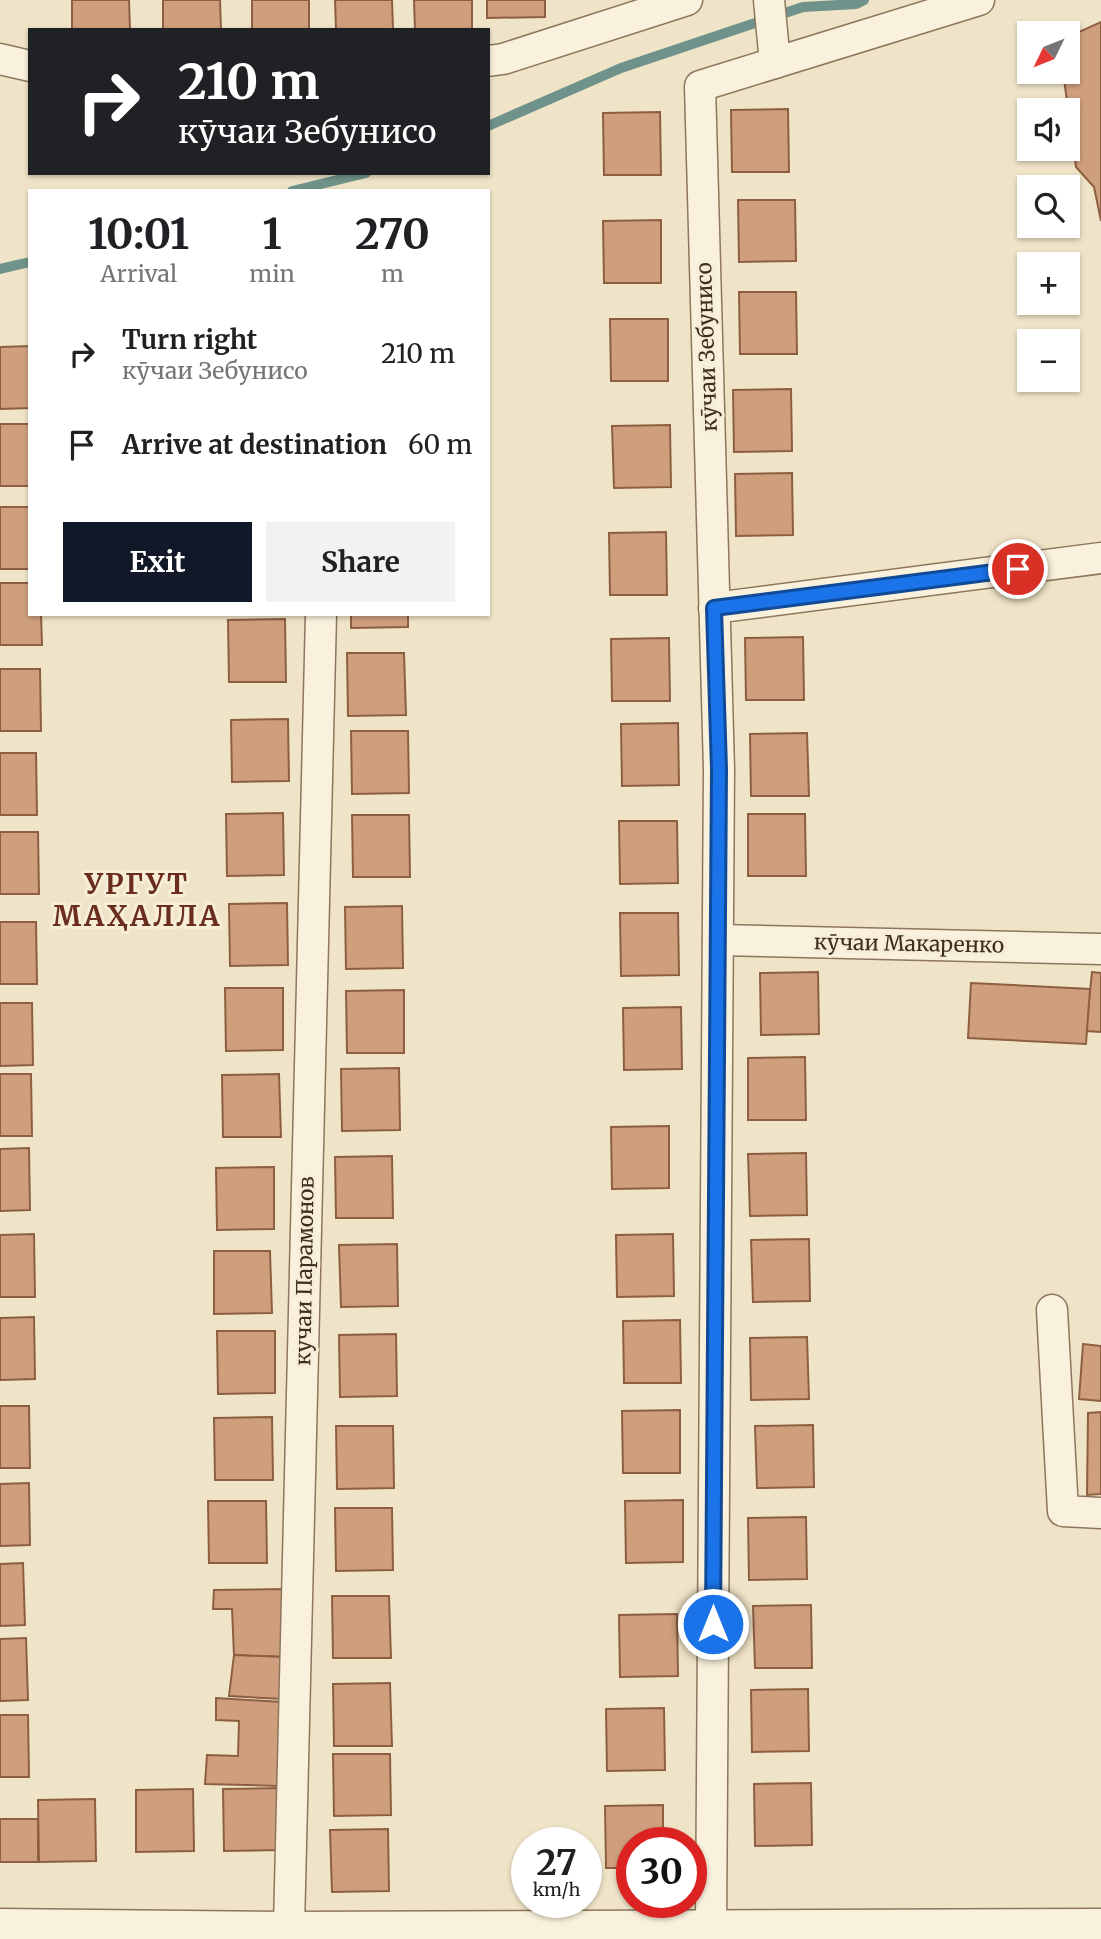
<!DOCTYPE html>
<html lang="en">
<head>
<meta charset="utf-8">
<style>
	body { margin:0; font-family:Merriweather,serif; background:#f2f2f2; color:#202124; height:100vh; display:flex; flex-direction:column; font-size:26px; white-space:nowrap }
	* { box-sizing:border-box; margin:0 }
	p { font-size:23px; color:#757577 }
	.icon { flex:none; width:38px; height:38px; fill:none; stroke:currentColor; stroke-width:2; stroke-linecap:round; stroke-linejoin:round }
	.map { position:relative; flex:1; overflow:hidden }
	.side { position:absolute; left:28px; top:189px; width:462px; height:427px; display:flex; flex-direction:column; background:#fff; border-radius:0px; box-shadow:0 2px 5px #0004 }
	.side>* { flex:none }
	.top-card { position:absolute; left:28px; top:28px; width:462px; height:147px; border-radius:0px; box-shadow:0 2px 5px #0004; background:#202124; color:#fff; overflow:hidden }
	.needle { width:46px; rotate:227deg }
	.tools { position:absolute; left:1017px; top:21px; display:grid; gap:14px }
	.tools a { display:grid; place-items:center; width:63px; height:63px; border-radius:0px; background:#fff; box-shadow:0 2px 5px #0004; font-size:35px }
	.speed { position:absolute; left:511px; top:1827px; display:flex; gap:14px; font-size:35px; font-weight:700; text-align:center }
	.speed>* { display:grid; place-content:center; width:91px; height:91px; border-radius:50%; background:#fff; box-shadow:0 2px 5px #0004; line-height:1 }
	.speed small { font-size:18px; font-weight:400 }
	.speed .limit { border:10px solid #d22; background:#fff; color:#111 }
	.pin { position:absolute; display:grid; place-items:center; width:60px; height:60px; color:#fff; margin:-30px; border:4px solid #fff; border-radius:50%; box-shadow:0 2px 7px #0007 }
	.me { position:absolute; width:77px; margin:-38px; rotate:0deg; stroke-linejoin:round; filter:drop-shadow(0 0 5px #0008) }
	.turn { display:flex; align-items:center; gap:24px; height:147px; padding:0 35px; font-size:32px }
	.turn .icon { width:91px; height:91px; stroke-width:2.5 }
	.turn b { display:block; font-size:49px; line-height:60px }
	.eta { display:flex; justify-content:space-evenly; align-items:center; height:119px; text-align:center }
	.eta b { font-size:42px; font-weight:700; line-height:49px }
	.button { display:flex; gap:14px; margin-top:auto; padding:14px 35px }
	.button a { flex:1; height:80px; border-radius:0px; background:#111827; color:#fff; font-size:28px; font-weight:700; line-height:80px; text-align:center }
	.button a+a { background:#f2f2f2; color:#202124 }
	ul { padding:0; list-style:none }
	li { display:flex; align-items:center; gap:21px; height:91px; padding:0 35px }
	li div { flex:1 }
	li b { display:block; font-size:26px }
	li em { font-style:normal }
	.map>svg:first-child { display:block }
</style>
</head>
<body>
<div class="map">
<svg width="1101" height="1939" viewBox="0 0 1101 1939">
	<rect width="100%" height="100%" fill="#f0e4c8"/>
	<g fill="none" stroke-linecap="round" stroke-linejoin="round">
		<g stroke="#6f938a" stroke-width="10">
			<path d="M488,126L621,68L803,7L856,4L864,0"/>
			<path d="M292,191L366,173"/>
			<path d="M0,269L30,262"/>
		</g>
	</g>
	<g fill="#cf9f7d" stroke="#8d5f41" stroke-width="2">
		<path d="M72,0H129L130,30H72Z"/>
		<path d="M163,0H220L221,30H163Z"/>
		<rect x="252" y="0" width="57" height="30"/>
		<path d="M335,0H392L393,30H336Z"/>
		<path d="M414,0H472V30H415Z"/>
		<path d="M487,0H545V17L487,18Z"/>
		<path d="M1101,22V221L1094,187L1076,167L1063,72H1068V37Z"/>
		<path d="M788,109L789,172H732L731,110Z"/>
		<path d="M660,112L661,175H604L603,113Z"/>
		<path d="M738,200H795L796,261L739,262Z"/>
		<path d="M661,220V283H604L603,221Z"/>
		<path d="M739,292H796L797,354H740Z"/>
		<path d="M610,319H668V381H611Z"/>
		<path d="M30,346V408L0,409V347Z"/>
		<path d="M791,389L792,451L734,452L733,390Z"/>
		<rect x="0" y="424" width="30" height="62"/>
		<path d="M670,425L671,487L614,488L612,426Z"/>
		<path d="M792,473L793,535L736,536L735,474Z"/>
		<rect x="0" y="507" width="30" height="62"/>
		<path d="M666,532L667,595H610L609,533Z"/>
		<path d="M0,583H30V614H41L42,645H0Z"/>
		<path d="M351,614H408V627L351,628Z"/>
		<path d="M285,619L286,682H229L228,620Z"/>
		<path d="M803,637L804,700H746L745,638Z"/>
		<path d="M669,638L670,701H612L611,639Z"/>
		<path d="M347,653H404L406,715L348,716Z"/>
		<path d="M0,669H40L41,731H0Z"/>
		<path d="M288,719L289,781L232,782L231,720Z"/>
		<path d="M678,723L679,785L622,786L621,724Z"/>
		<path d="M351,731H408L409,793L352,794Z"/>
		<path d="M807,733L809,796H751L750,734Z"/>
		<path d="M0,753H36L37,815H0Z"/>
		<path d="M283,813L284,875L227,876L226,814Z"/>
		<path d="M748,814H805L806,876H748Z"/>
		<path d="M352,815H409L410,877H353Z"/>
		<path d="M619,821H677L678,883L620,884Z"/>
		<path d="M0,832H38L39,894H0Z"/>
		<path d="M287,903L288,965L230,966L229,904Z"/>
		<path d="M402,906L403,968L346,969L345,907Z"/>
		<path d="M620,913H678L679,975L621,976Z"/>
		<path d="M0,922H36L37,984H0Z"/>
		<path d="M818,972L819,1034L761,1035L760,973Z"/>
		<path d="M1092,972L1101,973V1032L1086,1031Z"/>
		<path d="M971,983L1090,989L1086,1044L968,1038Z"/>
		<path d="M225,988H283V1050L226,1051Z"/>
		<path d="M404,990V1053H347L346,991Z"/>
		<path d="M0,1003H32L33,1065L0,1066Z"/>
		<path d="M681,1007L682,1069L624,1070L623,1008Z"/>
		<path d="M805,1057L806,1120H748V1058Z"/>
		<path d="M399,1068L400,1130L342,1131L341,1069Z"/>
		<path d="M0,1074H31L32,1136H0Z"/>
		<path d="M279,1074L281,1137H223L222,1075Z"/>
		<path d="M669,1126V1188L612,1189L611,1127Z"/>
		<path d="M29,1148L30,1210L0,1211V1149Z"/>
		<path d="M806,1153L807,1215L750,1216L748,1154Z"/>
		<path d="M392,1156L393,1218H336L335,1157Z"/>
		<path d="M274,1167V1229L217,1230L216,1168Z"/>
		<path d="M34,1234L35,1297H0V1235Z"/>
		<path d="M673,1234L674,1296L617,1297L616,1235Z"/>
		<path d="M809,1239L810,1301L753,1302L751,1240Z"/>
		<path d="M397,1244L398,1306L341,1307L339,1245Z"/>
		<path d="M214,1251H270L272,1313L214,1314Z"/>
		<path d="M34,1317L35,1379L0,1380V1318Z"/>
		<path d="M680,1320L681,1383H624L623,1321Z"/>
		<path d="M217,1331H275V1393L218,1394Z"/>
		<path d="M396,1334L397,1396L340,1397L339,1335Z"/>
		<path d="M807,1337L809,1399L751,1400L750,1338Z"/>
		<path d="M1083,1344L1101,1346V1401L1079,1399Z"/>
		<path d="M0,1406H29L30,1468H0Z"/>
		<path d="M680,1410V1473H623L622,1411Z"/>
		<path d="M1101,1412V1494L1087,1495L1088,1413Z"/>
		<path d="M272,1417L273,1480H215L214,1418Z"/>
		<path d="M813,1425L814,1487L757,1488L755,1426Z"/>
		<path d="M336,1426H393L394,1488L337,1489Z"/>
		<path d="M29,1483L30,1545L0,1546V1484Z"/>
		<path d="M683,1500V1562L626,1563L625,1501Z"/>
		<path d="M208,1501H266L267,1563H209Z"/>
		<path d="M335,1508H392L393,1570L336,1571Z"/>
		<path d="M806,1517L807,1579L749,1580L748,1518Z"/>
		<path d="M23,1563L25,1625L0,1626V1564Z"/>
		<path d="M285,1589L284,1657L234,1655L232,1609H213L214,1590Z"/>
		<path d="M332,1596H389L391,1658H333Z"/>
		<path d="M811,1605L812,1668H755L753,1606Z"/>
		<path d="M677,1614L678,1676L620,1677L619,1615Z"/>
		<path d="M26,1638L28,1700L0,1701V1639Z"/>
		<path d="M234,1655L284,1657L282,1699L229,1696Z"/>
		<path d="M390,1683L392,1746H334L333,1684Z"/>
		<path d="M808,1689L809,1751L752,1752L751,1690Z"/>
		<path d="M216,1698L282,1702L280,1786L205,1784L207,1755L238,1756L239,1721L216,1720Z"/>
		<path d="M664,1708L665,1770L607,1771L606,1709Z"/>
		<path d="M0,1715H28L29,1777H0Z"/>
		<path d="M333,1754H390L391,1815L334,1816Z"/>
		<path d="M811,1783L812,1845L755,1846L754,1784Z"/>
		<path d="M280,1788L282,1850L224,1851L223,1789Z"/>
		<path d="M193,1789L194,1851L136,1852V1790Z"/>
		<path d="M95,1799L96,1861L39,1862L38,1800Z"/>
		<path d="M663,1805V1843H632V1868H606L605,1806Z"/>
		<rect x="0" y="1819" width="38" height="43"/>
		<path d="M388,1829L389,1891L332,1892L330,1830Z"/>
	</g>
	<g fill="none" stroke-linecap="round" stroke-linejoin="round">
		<defs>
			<g id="street">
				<path d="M769,0L775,63"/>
				<path d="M0,59L30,66"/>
				<path d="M488,61L503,59L687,0"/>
				<path d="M714,608L1101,558"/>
				<path d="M718,940L1101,949"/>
				<path d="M1052,1310L1063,1511L1101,1513"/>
				<path d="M0,1924L289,1927L1101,1924"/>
				<path d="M711,1926L719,769L700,86L979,0"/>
				<path d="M289,1927L321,614"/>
			</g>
		</defs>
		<use href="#street" stroke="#8d765c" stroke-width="33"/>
		<use href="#street" stroke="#faf1dc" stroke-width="30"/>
	</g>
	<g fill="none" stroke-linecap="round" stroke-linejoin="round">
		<defs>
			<path id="route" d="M713,1624L719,769L714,608L1018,569"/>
		</defs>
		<use href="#route" stroke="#114b97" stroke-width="18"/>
		<use href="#route" stroke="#1a73e8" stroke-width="12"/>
	</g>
	<g text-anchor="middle" stroke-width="6" stroke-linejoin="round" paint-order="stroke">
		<g font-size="21" fill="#3d2e20" stroke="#f7eed8">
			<text transform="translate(707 347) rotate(-92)" y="7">кӯчаи Зебунисо</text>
			<text transform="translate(909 944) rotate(1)" y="7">кӯчаи Макаренко</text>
			<text transform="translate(305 1271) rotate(-89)" y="7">кучаи Парамонов</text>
		</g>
		<g font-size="28" font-weight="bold" letter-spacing="2" fill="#6b2e1e" stroke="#f7eed8">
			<text x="137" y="894">УРГУТ<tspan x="137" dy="32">МАҲАЛЛА</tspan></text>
		</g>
	</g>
</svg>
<div class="tools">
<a><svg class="needle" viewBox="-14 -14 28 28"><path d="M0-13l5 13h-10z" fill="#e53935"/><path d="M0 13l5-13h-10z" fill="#757577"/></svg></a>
<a><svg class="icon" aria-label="sound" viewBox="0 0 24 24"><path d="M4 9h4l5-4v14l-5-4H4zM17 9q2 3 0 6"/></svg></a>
<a><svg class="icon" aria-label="search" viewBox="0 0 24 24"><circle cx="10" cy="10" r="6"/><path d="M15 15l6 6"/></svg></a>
<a>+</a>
<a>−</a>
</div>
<div class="speed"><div>27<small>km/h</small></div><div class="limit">30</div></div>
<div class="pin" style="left:1018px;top:569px;background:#d93025"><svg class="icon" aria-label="arrive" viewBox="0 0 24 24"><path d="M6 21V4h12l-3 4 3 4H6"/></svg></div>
<svg class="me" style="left:713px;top:1624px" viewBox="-20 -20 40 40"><circle r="17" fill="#1a73e8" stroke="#fff" stroke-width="3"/><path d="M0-11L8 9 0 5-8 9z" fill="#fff"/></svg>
<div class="top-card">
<div class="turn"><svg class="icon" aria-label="right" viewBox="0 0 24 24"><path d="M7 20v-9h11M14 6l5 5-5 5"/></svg><div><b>210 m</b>кӯчаи Зебунисо</div></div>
</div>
<section class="side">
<div class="eta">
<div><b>10:01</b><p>Arrival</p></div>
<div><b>1</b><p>min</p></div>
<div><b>270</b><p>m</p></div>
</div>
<ul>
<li><svg class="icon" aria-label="right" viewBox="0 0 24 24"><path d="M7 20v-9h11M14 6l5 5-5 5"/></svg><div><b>Turn right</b><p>кӯчаи Зебунисо</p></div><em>210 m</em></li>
<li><svg class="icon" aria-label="arrive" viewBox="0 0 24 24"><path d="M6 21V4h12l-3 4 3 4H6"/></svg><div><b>Arrive at destination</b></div><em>60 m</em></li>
</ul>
<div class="button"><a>Exit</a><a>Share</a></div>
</section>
</div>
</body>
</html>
